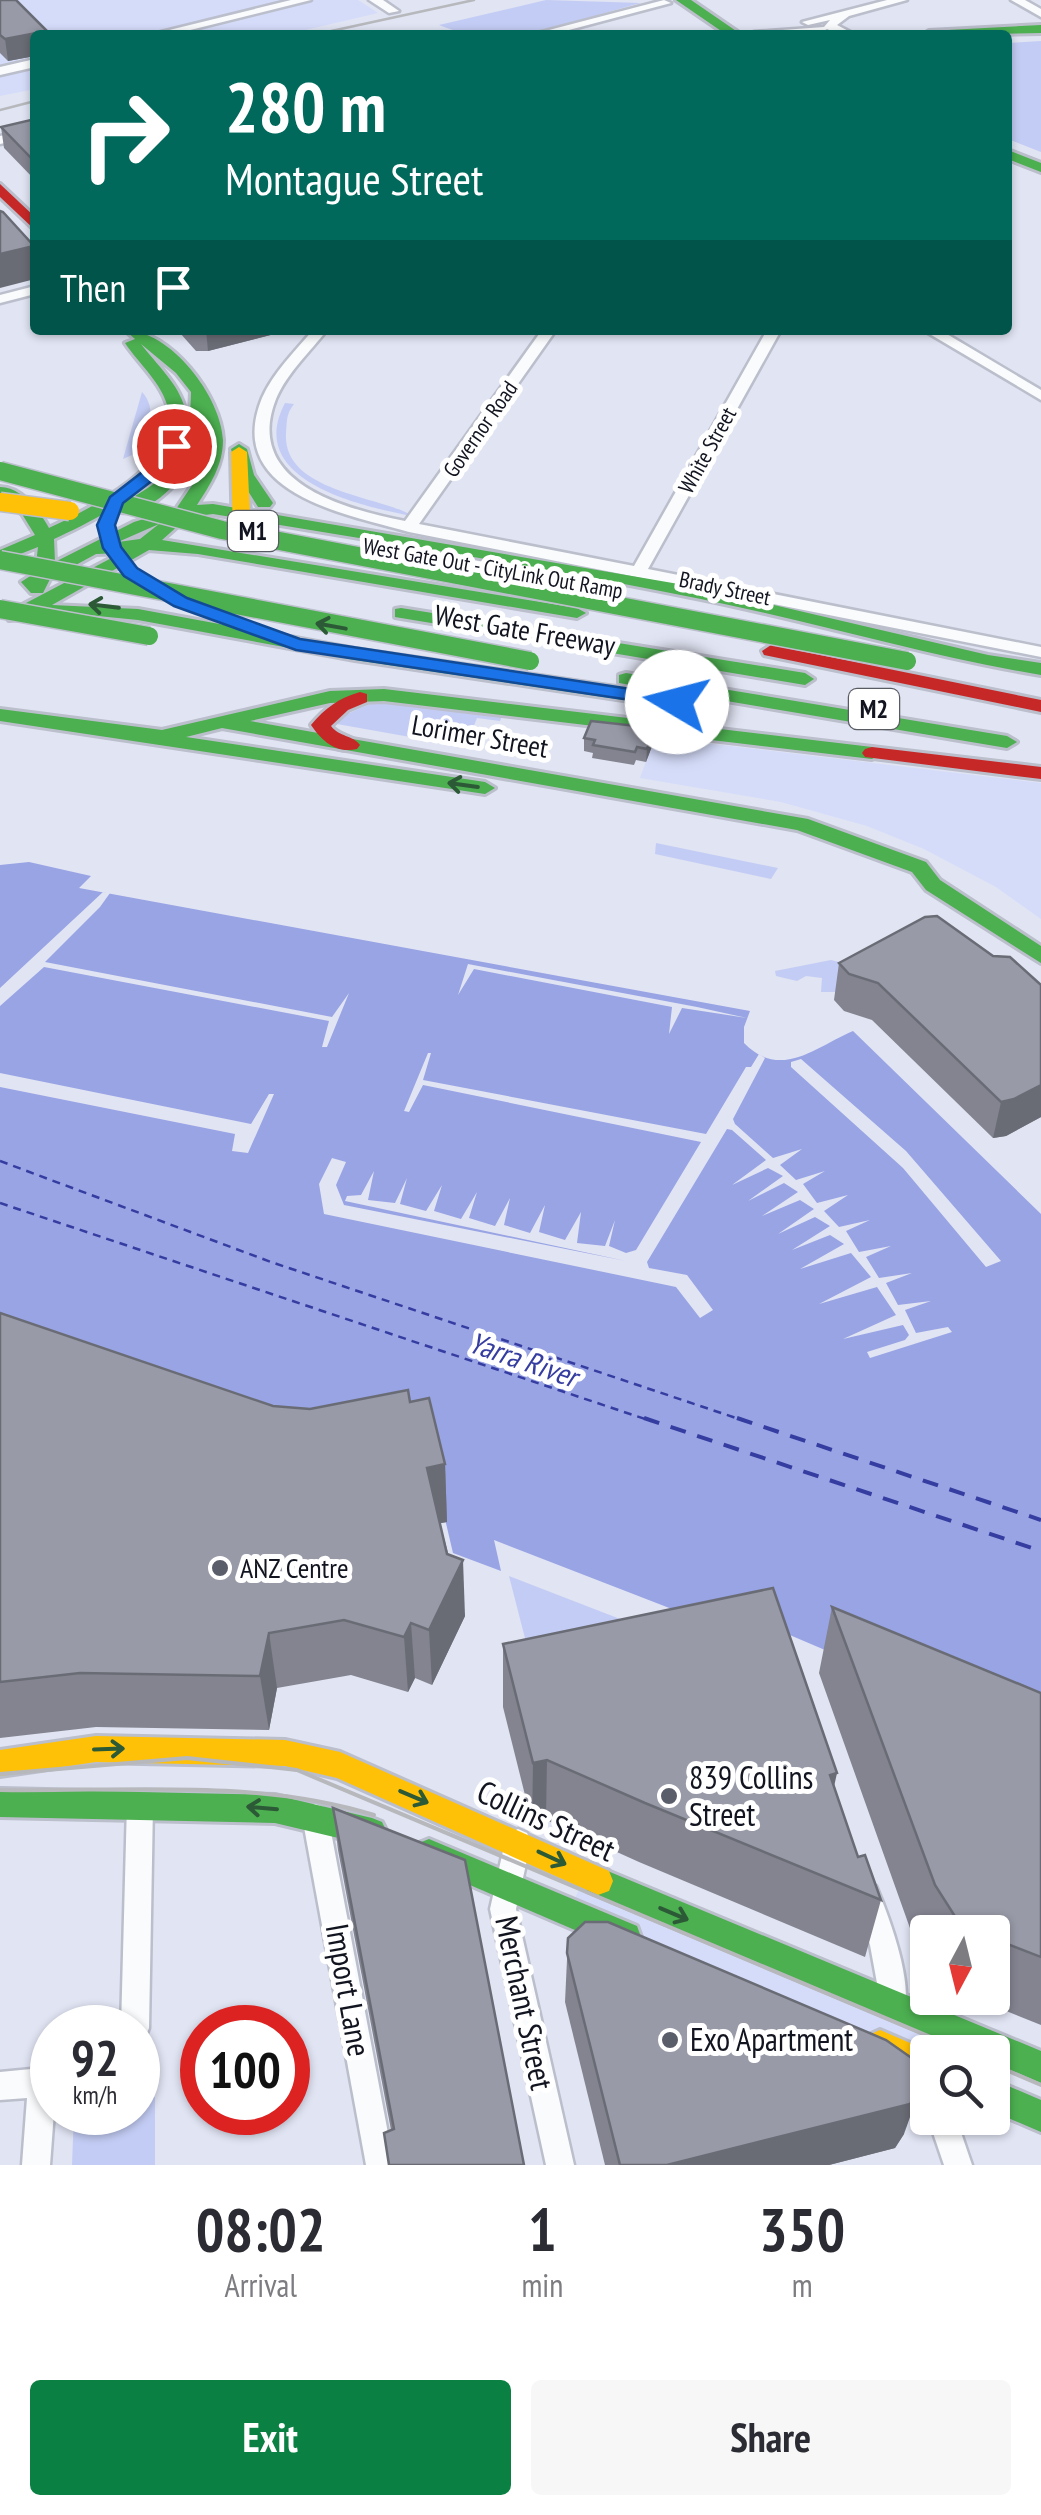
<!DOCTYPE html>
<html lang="en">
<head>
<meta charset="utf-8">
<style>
	body { margin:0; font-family:"PT Sans Narrow",sans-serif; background:#f7f7f7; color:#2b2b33; height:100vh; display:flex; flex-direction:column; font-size:38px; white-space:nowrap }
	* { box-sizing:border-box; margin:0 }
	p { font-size:32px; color:#7c7c81 }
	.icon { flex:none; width:55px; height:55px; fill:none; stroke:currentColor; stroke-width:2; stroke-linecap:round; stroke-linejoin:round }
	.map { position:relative; height:2165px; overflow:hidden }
	.side { display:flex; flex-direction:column; background:#fff; flex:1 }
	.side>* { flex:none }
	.banner { position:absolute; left:30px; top:30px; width:982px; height:305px; border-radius:10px; box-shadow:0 2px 8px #0004; background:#00695c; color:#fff; overflow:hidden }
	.needle { width:65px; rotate:187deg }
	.tools { position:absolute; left:910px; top:1915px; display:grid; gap:20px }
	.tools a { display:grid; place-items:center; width:100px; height:100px; border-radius:10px; background:#fff; box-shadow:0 2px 8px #0004; font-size:50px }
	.speed { position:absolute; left:30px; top:2005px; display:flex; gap:20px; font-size:50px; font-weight:700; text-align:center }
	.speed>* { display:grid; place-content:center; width:130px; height:130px; border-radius:50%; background:#fff; box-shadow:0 2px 8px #0004; line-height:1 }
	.speed small { font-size:25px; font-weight:400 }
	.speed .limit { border:15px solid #d22; background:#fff; color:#111 }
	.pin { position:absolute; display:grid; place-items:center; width:85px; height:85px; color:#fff; margin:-42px; border:5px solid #fff; border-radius:50%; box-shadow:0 2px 10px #0007 }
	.me { position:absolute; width:110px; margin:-55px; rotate:278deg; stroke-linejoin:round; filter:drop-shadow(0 0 8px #0008) }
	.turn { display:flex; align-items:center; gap:35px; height:210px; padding:0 30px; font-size:45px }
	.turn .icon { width:130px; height:130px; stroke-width:2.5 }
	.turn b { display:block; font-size:70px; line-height:85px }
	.then { display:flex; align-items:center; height:95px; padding:0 30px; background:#0003; gap:20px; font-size:38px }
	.eta { display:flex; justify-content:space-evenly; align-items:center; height:170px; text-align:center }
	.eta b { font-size:60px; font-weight:600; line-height:70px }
	.action { display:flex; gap:20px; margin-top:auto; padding:20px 30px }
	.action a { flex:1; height:115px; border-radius:10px; background:#0b8043; color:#fff; font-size:40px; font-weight:600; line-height:115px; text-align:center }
	.action a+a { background:#f7f7f7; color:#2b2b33 }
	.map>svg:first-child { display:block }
</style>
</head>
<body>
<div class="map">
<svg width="1041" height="2165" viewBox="0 0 1041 2165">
	<rect width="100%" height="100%" fill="#e1e4f3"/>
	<g fill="#d5dcf9">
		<path d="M0,0H358L378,13L284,35H35V89L0,96Z"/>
		<path d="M655,737L1041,783V919L996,887L924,849L867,826L781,802L640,778Z"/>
		<path d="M583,1881L990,2052H928L927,2060L571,1907Z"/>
	</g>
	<g fill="#c3ccf4">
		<path d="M546,0L641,3C578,19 502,52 439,25Z"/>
		<path d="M1041,41V152L1008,139V43Z"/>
		<path d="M142,392C157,407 150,435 139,452L123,459Z"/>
		<path d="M285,403L294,404C286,414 287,421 286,433C282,493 384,496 412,516C360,506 244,480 285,403Z"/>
		<path d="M372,703L504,711L500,721L477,718L469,738L455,745L337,724L338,718Z"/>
		<path d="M656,843L778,868L771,879L655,854Z"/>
		<path d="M831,960L847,964L835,992H821L822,978L806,976L797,981L776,976L775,971Z"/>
		<path d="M509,1576L633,1624L527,1646Z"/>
		<path d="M155,2097V2165H72L74,2113L138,2112V2098Z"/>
	</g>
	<path fill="#98a4e4" d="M29,862L91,876L79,888L750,1011L744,1027V1043C781,1081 817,1046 853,1031L1041,1214V1742L771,1627L690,1616L494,1540L501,1571L453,1553L425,1434L349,1449L0,1329V865Z"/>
	<g fill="#e1e4f3">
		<path d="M103,892L110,893L100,907L45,962L332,1017L349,993L327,1047H322L329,1021L44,967L0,1006V988Z"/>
		<path d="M468,964L697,1007L747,1018L682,1008L669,1034L672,1007L474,969L458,995Z"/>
		<path d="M428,1053H431L423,1080L706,1134L746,1067H751L759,1054L765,1058L733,1119L735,1124L773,1158L802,1149L780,1165L796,1180L825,1171L803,1184L817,1203L848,1195L824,1211L839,1227L870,1220L846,1231L859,1252L891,1246L866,1257L879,1278L912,1273L886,1283L898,1305L931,1301L905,1310L916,1333L948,1327L952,1332L870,1358L867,1352L905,1340L909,1335L903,1325L843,1339L896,1315L877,1287L819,1304L871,1277L851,1253L800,1269L844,1244L830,1235L792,1250L830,1226L815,1217L778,1234L814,1209L800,1200L762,1216L798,1192L784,1183L748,1201L783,1176L768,1168L732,1185L766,1160L732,1130L727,1129L647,1262L649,1268L687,1275L713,1310L700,1318L676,1287L324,1214L319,1184L332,1158L346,1162L336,1185L344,1205L626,1261L345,1201L347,1196L361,1195L374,1171L368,1200L395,1203L407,1178L400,1204L426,1211L442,1185L434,1211L461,1219L477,1192L469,1218L495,1226L510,1198L504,1225L530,1233L545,1205L539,1232L565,1240L581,1212L577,1243L605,1246L615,1220L609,1246L626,1253L636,1250L701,1142L423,1085L409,1112L404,1111Z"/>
		<path d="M801,1059L906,1151L1001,1261L986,1267L903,1168L791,1067V1062Z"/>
		<path d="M0,1073L251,1124L269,1094H274L248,1153L232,1151L235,1134L0,1087Z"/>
	</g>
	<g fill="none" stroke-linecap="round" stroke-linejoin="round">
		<g stroke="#363da1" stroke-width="2.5" stroke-dasharray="8 6" stroke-linecap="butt">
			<path d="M0,1161L271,1262L745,1421"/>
			<path d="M0,1203L651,1421"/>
		</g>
		<g stroke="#363da1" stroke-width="4" stroke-dasharray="16 12" stroke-linecap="butt">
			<path d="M644,1418L1041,1551"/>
			<path d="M737,1418L1041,1520"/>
		</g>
		<defs>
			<g id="street">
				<path d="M291,0H311L170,35H149Z"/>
				<path d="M369,0H383L399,11L389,13Z"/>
				<path d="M664,0L671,3L550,35H530Z"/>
				<path d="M887,0H907L849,16L837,25L856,35H840L827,29C809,41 771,35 748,35L754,32L824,27L830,20L808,25L802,22Z"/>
				<path d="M1011,0H1025L1041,9V17Z"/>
				<path d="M35,59V67L0,75V67Z"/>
				<path d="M35,128V136L0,144V136Z"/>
				<path d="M35,286V294L0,303V295Z"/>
				<path d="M313,330H327C310,352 287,373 276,399C243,482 344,509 405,521L542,330H556L419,524L634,566L767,330H781L648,569L1041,647V657L409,532C346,514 223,494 262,398C273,373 295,351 313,330Z"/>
				<path d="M923,330H940L1041,390V400Z"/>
				<path d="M140,1792L149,1795L153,1804L149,2028L145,2038L138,2041V2028H121L127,1804L131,1795Z"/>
				<path d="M315,1804L324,1807L328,1816L394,2165H366L302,1816L306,1807Z"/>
				<path d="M518,1829L527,1833L531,1842L516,1909L574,2165H546L490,1909L505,1842L509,1833Z"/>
				<path d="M867,1882L876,1886C889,1916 915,1986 903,2016L893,2020L883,2016L870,1945L854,1895L858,1886Z"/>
				<path d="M52,2067L54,2112L50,2165H22L27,2098L0,2100V2072Z"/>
				<path d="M928,2118H956L972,2165H944Z"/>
			</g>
			<g id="fast">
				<path d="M676,0H691L742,35H727Z"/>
				<path d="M1041,25V33L923,35L929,31Z"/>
				<path d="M1008,150L1041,163V172L1008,159Z"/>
				<path d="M125,330C170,330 221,396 223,440C223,465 210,485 197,505L213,504L696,587L988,655L1041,663V675C927,656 815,622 701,599C539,566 376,541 213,514L188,517L162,540L577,608L586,613L577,618L198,554L149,550L52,605L138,609L355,649L650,692L659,698L650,704L355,660L138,620L78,614L9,620V612L121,553L96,554L50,579L43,593H31L21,582L35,573L38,547L0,562V550L35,535L22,514L0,496V487C21,487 40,511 49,528C89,509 183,464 168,408C162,383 139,364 125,343L135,339ZM141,344L176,373L191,392C190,430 187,461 152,485C141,493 128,499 118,508L121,512C156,516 196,465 205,435L199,475L176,509L134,522L55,562L54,539C97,519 199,470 185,409C179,384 156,364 141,344ZM159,524L140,539L118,542Z"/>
				<path d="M239,444L247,449L254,475L273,503L270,507H258L238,475L231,449Z"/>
				<path d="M401,608L805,673L814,679L805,685L395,617V609Z"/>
				<path d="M626,673L1007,736L1017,742L1007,748L619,683V675Z"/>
				<path d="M384,689L872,747L882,753L872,759L384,701L330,703L250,721L808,819L926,862L940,880L1041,946V963L926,890L912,872L797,830L222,728L186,737L485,782L495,788L485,794L0,721V709L162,730L330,691Z"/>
				<path d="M0,1789L275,1795L372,1818L382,1822L387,1832L382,1842L372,1846L275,1823L0,1817Z"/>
				<path d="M429,1839L637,1926L641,1937L637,1948L626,1952L419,1863L414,1853L419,1843Z"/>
				<path d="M598,1867L1041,2051V2083L992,2062V2052H969L587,1891L583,1881L587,1871Z"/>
				<path d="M992,2079L1041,2100V2132L992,2111Z"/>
			</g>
			<g id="slow">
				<path d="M239,447L247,452L251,537L242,542L233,537L231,452Z"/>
				<path d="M96,1736L285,1740L340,1752L609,1871L613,1881L609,1891L598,1895L337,1778L285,1766L96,1762L0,1776V1750Z"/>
				<path d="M880,2030L931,2052H928V2083L869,2057L864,2046L869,2035Z"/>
			</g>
			<g id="jam">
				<path d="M0,184L35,217V230L0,197Z"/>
				<path d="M771,645L1041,700V712L764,655L762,651Z"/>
				<path d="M360,692L367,694V702L348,710L331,726C339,737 353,735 360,745L357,749C336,754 322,741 311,725C325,708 339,698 360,692Z"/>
				<path d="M872,747L1041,767V779L865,757L862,753L865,749Z"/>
			</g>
		</defs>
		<use href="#street" stroke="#bbbecb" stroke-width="5"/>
		<use href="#fast" stroke="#bbbecb" stroke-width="6"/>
		<use href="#slow" stroke="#bbbecb" stroke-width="6"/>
		<use href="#jam" stroke="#bbbecb" stroke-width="6"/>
		<use href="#street" fill="#fafbfd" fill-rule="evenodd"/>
		<use href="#fast" fill="#4caf50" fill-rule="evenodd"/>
		<use href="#slow" fill="#ffc107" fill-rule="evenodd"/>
		<use href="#jam" fill="#c62828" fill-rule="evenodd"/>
		<g stroke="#b6b8bc" stroke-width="2.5">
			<path d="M313,35L474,0"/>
			<path d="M0,110L35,101"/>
		</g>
		<g stroke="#b6b8bc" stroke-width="4">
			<path d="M0,1774L187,1758L297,1770L966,2052"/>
			<path d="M0,1790C123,1792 256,1778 374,1815"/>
			<path d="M992,2064L1041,2085"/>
		</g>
		<defs>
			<g id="fast-bridge">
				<path d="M0,471L222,530L907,661"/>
				<path d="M0,560L530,661"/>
				<path d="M0,609L149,636"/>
			</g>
			<path id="slow-bridge" d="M0,502L70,511"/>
		</defs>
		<use href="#fast-bridge" stroke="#bbbecb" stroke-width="21" stroke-linecap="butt"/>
		<use href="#slow-bridge" stroke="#bbbecb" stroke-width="21" stroke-linecap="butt"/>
		<use href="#fast-bridge" stroke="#4caf50" stroke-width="18"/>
		<use href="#slow-bridge" stroke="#ffc107" stroke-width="18"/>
	</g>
	<g fill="#838490">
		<path d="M0,0L47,31L48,35H35V56L8,61L0,53Z"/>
		<path d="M35,119V180L4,148L1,127Z"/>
		<path d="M180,330H290L208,351H196L180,333Z"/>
		<path d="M655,728L654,741L646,762L636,760L634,765L592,758L593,753L584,751V738Z"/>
		<path d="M993,956L1041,985V1117L1006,1136L993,1138L872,1020L844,1011L834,1000L839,963Z"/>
		<path d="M0,1313L273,1406L310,1409L410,1402L445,1464L447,1522L440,1523L465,1616L432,1685L415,1678L408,1692L351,1675L277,1688L269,1730L96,1727L0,1738Z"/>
		<path d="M832,1607L1041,1693V2025L974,1998H992V1932H928V1962L916,1945L819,1673Z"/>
		<path d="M503,1644L834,1787L858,1857L881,1900L865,1957L639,1862L546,1820L532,1823L503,1707Z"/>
		<path d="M333,1808L524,2165L391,2130L338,1850Z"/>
		<path d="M568,1938L904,2134L895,2148L829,2165H605L565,2002Z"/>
	</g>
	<g fill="#6a6c75">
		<path d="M47,31L48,35H35V56L8,61L5,39Z"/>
		<path d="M34,246L35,279L0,288V254Z"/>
		<path d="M206,330H290L208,351Z"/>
		<path d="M655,728L654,741L646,762L647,749Z"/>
		<path d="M1041,1085V1117L1006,1136L993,1138L1001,1102Z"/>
		<path d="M445,1464L447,1522L430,1525L427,1468Z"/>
		<path d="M463,1560L465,1616L432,1685L429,1630Z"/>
		<path d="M411,1623L415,1678L408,1692L404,1637Z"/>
		<path d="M269,1633L277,1688L269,1730L260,1676Z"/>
		<path d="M547,1760L546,1820L532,1823L533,1763Z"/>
		<path d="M837,1773L824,1833L830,1775Z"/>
		<path d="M920,2089L904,2134L895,2148L829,2165H667Z"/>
	</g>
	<g fill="#989aa7" stroke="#6a6c75" stroke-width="2.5">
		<path d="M0,0H16L47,31L5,39L0,35Z"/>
		<path d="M35,119V162L1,127Z"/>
		<path d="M0,211L3,212L34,246L0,254Z"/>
		<path d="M591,721L655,728L647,749L637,747L635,752L593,745L595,740L584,738Z"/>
		<path d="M937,916L993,956L1010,957L1041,985V1085L1014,1099L1001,1102L878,983L849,974L839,963L925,917Z"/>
		<path d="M0,1313L273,1406L310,1409L408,1390L410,1402L429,1398L445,1464L427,1468L447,1554L463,1560L429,1630L411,1623L404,1637L344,1620L269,1633L260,1676L80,1673L0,1682Z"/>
		<path d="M773,1588L837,1773L830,1775L858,1857L865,1855L881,1900L645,1803L547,1760L533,1763L503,1644Z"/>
		<path d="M832,1607L1041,1693V1957L992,1938V1932H982L956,1918L935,1885Z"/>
		<path d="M333,1808L465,1860L524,2165H389L384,2133L394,2129Z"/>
		<path d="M585,1922H608L886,2040L913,2059L920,2089L910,2104L667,2165H620L567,1953L568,1938Z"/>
	</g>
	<defs><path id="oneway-shaft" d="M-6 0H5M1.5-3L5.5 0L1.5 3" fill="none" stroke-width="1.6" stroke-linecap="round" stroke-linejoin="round" transform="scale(2.5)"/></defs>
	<g stroke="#2c5a36">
		<use href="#oneway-shaft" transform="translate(104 606) rotate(-173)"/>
		<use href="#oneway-shaft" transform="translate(331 626) rotate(-170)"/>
		<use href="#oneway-shaft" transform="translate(463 785) rotate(-172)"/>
		<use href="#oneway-shaft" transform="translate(109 1749) rotate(-2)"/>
		<use href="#oneway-shaft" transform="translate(414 1797) rotate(23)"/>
		<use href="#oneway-shaft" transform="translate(262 1808) rotate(-175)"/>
		<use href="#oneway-shaft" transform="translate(552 1858) rotate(25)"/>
		<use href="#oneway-shaft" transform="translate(674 1914) rotate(23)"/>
	</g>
	<path fill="#1a73e8" stroke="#114b97" stroke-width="2.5" d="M168,442L182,446L162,473L123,503L115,525L121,547L137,568L187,598L300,639L677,696L687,702L677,707L296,650L174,606L124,576L103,548L97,525L110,497L150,466Z"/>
	<g fill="#5a5d6a" stroke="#fff" stroke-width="4">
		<circle cx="220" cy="1568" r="10"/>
		<circle cx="669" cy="1796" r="10"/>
		<circle cx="670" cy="2040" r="10"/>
	</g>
	<g text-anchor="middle" stroke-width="10" stroke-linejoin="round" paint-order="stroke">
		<g font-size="22" fill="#121520" stroke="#fff">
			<text transform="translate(480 429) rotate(-55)" y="8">Governor Road</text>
			<text transform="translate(707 450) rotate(-61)" y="8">White Street</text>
			<text transform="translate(493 568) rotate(10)" y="8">West Gate Out - CityLink Out Ramp</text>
			<text transform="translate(725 588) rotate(12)" y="8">Brady Street</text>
		</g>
		<g fill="#fff" stroke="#595b63" stroke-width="2.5">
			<rect x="228" y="511" width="50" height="40" rx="8"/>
			<rect x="849" y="689" width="50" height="40" rx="8"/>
		</g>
		<g font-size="25" font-weight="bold" fill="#121520">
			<text x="253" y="540">M1</text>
			<text x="874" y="718">M2</text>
		</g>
		<g font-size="28" fill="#121520" stroke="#fff">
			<text transform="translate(525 630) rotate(10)" y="10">West Gate Freeway</text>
			<text transform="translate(480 736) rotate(10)" y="10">Lorimer Street</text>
		</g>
		<g font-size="28" fill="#121520" stroke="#fff" text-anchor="start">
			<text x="240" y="1578">ANZ Centre</text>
		</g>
		<g font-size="30" font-style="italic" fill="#363da1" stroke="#fff">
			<text transform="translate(523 1360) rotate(19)" y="10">Yarra River</text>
		</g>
		<g font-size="32" fill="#121520" stroke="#fff" text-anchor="start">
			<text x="689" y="1789">839 Collins<tspan x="689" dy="37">Street</tspan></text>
			<text x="690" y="2051">Exo Apartment</text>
		</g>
		<g font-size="32" fill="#121520" stroke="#fff">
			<text transform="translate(546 1821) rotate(25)" y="11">Collins Street</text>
			<text transform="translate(348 1990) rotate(80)" y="11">Import Lane</text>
			<text transform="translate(524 2003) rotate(78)" y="11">Merchant Street</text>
		</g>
	</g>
</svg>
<div class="tools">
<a><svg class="needle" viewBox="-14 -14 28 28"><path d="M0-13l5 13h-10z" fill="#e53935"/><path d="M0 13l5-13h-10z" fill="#7c7c81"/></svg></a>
<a><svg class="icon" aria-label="search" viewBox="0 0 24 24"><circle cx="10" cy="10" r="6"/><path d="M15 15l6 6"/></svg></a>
</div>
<div class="speed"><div>92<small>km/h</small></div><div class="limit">100</div></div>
<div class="pin" style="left:174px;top:446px;background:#d93025"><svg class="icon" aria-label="arrive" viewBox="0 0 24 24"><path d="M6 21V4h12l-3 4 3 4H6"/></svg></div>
<svg class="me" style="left:677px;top:702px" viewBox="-20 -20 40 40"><circle r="19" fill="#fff"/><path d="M0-13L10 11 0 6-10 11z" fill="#1a73e8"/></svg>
<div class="banner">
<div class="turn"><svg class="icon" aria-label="right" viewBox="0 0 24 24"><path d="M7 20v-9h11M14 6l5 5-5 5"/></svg><div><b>280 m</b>Montague Street</div></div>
<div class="then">Then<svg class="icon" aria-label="arrive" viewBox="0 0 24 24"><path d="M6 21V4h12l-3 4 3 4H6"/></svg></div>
</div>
</div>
<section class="side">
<div class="eta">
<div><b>08:02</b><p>Arrival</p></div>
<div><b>1</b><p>min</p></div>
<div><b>350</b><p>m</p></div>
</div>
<div class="action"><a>Exit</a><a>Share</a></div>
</section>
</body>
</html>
